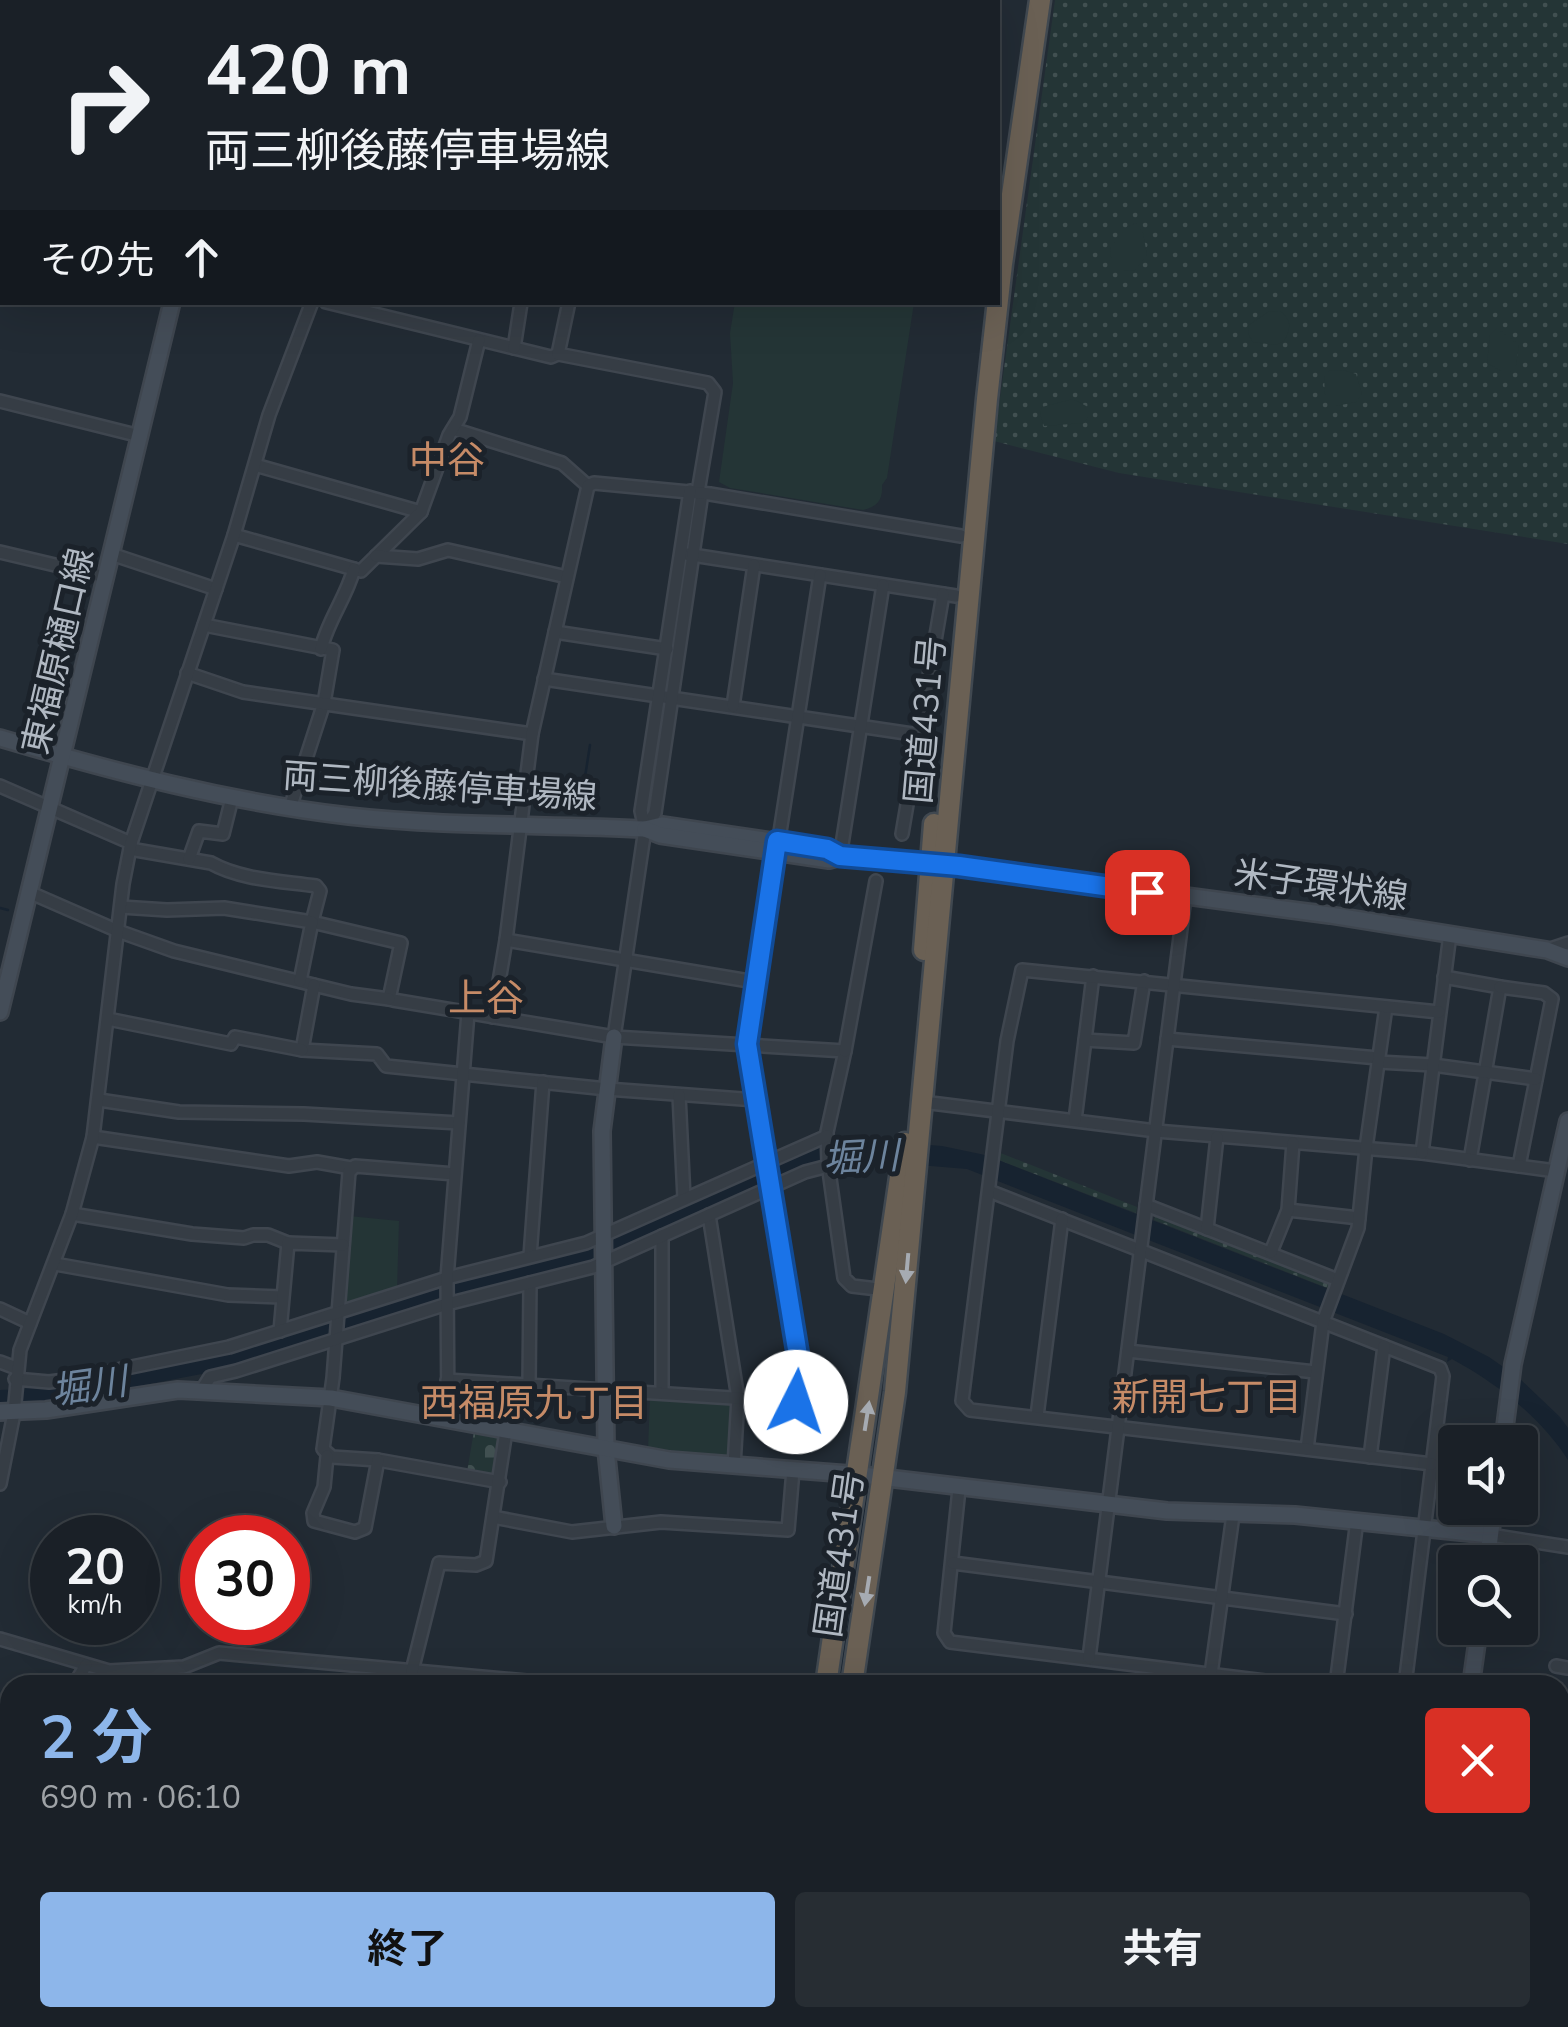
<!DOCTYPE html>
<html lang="ja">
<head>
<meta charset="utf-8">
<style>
	body { margin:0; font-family:"Nunito Sans","Noto Sans JP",sans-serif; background:#272d33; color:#f1f3f6; height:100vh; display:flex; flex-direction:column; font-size:38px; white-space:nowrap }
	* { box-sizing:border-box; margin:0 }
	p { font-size:32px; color:#9fa3a7 }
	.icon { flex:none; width:55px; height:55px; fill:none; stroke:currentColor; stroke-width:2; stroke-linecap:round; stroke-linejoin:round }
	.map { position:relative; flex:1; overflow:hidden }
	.panel { position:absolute; left:0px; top:1675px; width:1570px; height:352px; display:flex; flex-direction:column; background:#1a2027; border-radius:30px 30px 0 0; box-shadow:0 10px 40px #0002,0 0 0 2px #383e44 }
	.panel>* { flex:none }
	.guide { position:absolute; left:0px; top:0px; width:1000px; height:305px; box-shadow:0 10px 40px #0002,0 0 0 2px #383e44; background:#1a2027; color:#f1f3f6; overflow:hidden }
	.tools { position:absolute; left:1438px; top:1425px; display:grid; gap:20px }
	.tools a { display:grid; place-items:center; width:100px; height:100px; border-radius:10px; background:#1a2027; box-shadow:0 10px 40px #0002,0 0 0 2px #383e44; font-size:50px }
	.speed { position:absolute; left:30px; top:1515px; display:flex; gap:20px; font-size:50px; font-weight:700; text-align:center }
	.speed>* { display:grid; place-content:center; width:130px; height:130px; border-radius:50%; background:#1a2027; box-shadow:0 10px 40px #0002,0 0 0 2px #383e44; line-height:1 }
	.speed small { font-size:25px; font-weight:400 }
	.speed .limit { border:15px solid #d22; background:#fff; color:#111 }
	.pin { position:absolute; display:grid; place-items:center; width:85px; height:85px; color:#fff; margin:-42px; border-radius:20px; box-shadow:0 5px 15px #0006 }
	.me { position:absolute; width:110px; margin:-55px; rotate:4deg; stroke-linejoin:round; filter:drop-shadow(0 0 8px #0008) }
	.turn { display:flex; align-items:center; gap:35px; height:210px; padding:0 40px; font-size:45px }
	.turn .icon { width:130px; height:130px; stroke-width:2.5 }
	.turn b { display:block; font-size:70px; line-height:85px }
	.then { display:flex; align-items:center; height:95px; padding:0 40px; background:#0003; gap:20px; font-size:38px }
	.round { display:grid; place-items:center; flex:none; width:105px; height:105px; border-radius:10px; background:#272d33 }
	.overview { display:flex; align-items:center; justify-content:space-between; height:170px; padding:0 40px }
	h1 { font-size:60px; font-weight:700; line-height:75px; color:#8db6ea }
	.cta { display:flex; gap:20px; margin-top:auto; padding:20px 40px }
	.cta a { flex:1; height:115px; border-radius:10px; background:#8db6ea; color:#111; font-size:40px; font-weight:700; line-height:115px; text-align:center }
	.cta a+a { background:#272d33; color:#f1f3f6 }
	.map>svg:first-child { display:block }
</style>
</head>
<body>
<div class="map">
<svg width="1568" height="2027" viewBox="0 0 1568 2027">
	<defs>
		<pattern id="grass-dots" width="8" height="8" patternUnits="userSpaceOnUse" patternTransform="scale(2.5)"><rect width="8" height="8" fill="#243536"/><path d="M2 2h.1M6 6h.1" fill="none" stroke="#415051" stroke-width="1.8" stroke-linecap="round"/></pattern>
		<pattern id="cemetery-stones" width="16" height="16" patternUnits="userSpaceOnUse" patternTransform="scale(2.5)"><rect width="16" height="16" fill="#243536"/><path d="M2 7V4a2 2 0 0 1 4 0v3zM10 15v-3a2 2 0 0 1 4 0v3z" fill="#415051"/></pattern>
	</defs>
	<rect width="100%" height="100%" fill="#222b34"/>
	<g fill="url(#grass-dots)">
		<path d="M1055,0H1568V544L1119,473L994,441Z"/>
		<path d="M998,1152L1137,1207L1136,1213L996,1159Z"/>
		<path d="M1156,1214L1328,1280L1330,1289L1154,1220Z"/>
	</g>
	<path fill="url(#cemetery-stones)" d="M474,1431L497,1435L501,1440L497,1474L493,1477L467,1472Z"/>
	<g fill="#243536">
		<path d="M1136,223L1143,233L1147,255L1135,270L1124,271L1111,257L1110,248L1127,227Z"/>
		<path d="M735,302L914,303L887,478L882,485C883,499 878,507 863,510L730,488L719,482L733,383L730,333Z"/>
		<path d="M1280,311C1292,320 1291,329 1284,341L1276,345L1253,342L1248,334L1249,325L1268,312Z"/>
		<path d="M1497,328L1519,345L1516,365L1510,372H1503L1487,363L1490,335Z"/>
		<path d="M1343,370L1356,374L1362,394L1356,402L1336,406L1325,394L1324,377L1329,371Z"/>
		<path d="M1073,399L1088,407V417L1084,423L1044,426L1040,414L1042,407Z"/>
		<path d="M349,1216L399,1221L397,1290L347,1306L343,1303Z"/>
		<path d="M650,1397L729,1402L732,1407L729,1456L725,1459L648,1450Z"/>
		<path d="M464,2018H572L571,2027H462Z"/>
	</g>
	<g fill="#172330">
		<path d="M824,1140H865L942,1146L985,1155L1444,1334L1489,1357L1519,1378L1560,1417L1568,1428V1460C1541,1417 1496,1383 1452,1359L1447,1362L1448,1357L967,1169L846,1159L823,1164L593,1264L233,1368L50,1403L0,1404V1390C120,1385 234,1346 348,1312C429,1288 509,1267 591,1247L593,1242Z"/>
		<path d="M900,1250L889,1372L842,1685H837L886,1370L887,1362L882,1356L888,1357Z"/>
	</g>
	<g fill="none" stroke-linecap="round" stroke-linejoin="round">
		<g stroke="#172330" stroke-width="2.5">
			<path d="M146,0L156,2"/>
			<path d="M580,809L590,745"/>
			<path d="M0,908L8,910"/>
		</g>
		<path stroke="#172330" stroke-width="18" d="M0,133L2,123"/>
		<defs>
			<g id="street">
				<path d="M166,0L177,2"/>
				<path d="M26,2L27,0"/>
				<path d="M38,2L39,0"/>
				<path d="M409,2L410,0"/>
				<path d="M576,2L577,0"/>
				<path d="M0,114L2,103"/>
				<path d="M0,165L2,154"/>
				<path d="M0,258H2"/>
				<path d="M326,302L551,357L558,354"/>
				<path d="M569,302L558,354L708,383L715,392L698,492"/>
				<path d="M514,348L521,303L519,302"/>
				<path d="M0,401L140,436"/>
				<path d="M453,429L562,463L588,486"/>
				<path d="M255,465L421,512"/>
				<path d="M234,535L361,571L421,512L449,435L460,417L479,340"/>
				<path d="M0,552L106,577"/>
				<path d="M111,554L216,589"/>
				<path d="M686,554L956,596"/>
				<path d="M376,556L418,559L448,550L567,577"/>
				<path d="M204,625L333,650L324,703L290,808"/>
				<path d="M555,632L667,649"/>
				<path d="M321,649C328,620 346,598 354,569"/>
				<path d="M187,673L243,692L532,734"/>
				<path d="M544,679L919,735"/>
				<path d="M733,706L754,565"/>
				<path d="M0,786L131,843"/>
				<path d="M645,829L655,813L702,493"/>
				<path d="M902,834L943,594"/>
				<path d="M130,849L211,863C241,880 282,881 316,886L320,891L312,922L401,943L389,999L393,1000L614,1037L845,1051L827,1132L828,1164L844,1278L852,1286L886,1290"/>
				<path d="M840,857L883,585"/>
				<path d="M189,859L199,831L223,834L232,798"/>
				<path d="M31,893L118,931L174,951L351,994L389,999"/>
				<path d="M121,907L167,910L224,908L312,922L300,981"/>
				<path d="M506,940L755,982"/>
				<path d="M1547,950L1568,943"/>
				<path d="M1444,977L1500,987L1470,1160"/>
				<path d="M314,985L302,1050L377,1054L386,1066L607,1089L756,1100"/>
				<path d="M1500,987L1544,993L1552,999L1519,1166"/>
				<path d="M493,1017L506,940L532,734L588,486L594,483L710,494L961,536"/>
				<path d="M108,1019L231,1044L235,1037L302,1050"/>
				<path d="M614,1037L645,829L641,811L690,491"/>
				<path d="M1167,1039L1378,1058"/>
				<path d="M1085,1040L1134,1043L1144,981"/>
				<path d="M845,1051L876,881"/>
				<path d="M1378,1062L1433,1065L1536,1079"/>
				<path d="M679,1095L684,1198"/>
				<path d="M99,1100L179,1112L304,1114L459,1123"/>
				<path d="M923,1102L1156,1131L1422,1153L1556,1171"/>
				<path d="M1075,1120L1093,976"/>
				<path d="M93,1137L289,1166L317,1162L351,1168"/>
				<path d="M1422,1153L1450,934"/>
				<path d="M455,1174L355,1166L349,1172L333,1378L323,1449L332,1457L378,1460L500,1482"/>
				<path d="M989,1191L1440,1368L1443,1376L1405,1685"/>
				<path d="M1146,1205L1338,1280"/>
				<path d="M1288,1210L1359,1218"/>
				<path d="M72,1214L192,1234L244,1238L253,1235H268L288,1243"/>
				<path d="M709,1215L738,1398L734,1466"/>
				<path d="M1207,1229L1217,1137"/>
				<path d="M662,1236V1393"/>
				<path d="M1271,1252L1288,1210L1293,1143"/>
				<path d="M530,1256L543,1082"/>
				<path d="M55,1264L228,1295L282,1297"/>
				<path d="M0,1309L30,1323"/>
				<path d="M280,1331L288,1243L343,1245"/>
				<path d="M1128,1351L1315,1372"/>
				<path d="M0,1362L16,1368"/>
				<path d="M15,1379L49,1382L73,1379L229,1347L447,1278L586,1243L827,1136"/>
				<path d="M447,1380L796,1402L804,1398L747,1044L820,575"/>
				<path d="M529,1385L530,1283"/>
				<path d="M202,1390L210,1377L236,1371L447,1304L593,1267L805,1172L828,1166"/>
				<path d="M1037,1416L1062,1219"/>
				<path d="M448,1420L447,1278L468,1013"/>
				<path d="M1307,1449L1323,1322L1358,1228L1366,1148L1386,1007"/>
				<path d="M327,1456L324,1487L313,1513L314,1521L355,1532L365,1528L378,1460"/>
				<path d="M1370,1457L1384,1346"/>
				<path d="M1432,1464L970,1410L962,1401L1007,1041L1022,970L1439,1012"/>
				<path d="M0,1484L14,1413L20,1350L72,1214L93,1137L123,884L131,843L234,535L269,415L312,302"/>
				<path d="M959,1489L944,1633L950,1642L1297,1685"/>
				<path d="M493,1517L572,1532L661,1522L788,1530L793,1470"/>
				<path d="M1490,1535L1568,1547"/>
				<path d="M953,1563L1346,1614"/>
				<path d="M0,1639L109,1671L184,1667L219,1653L570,1685"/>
				<path d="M1089,1658L1185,897"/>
				<path d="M1556,1666L1568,1668"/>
				<path d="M412,1671L439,1563L476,1565L486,1561L506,1431"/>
				<path d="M1211,1674L1233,1515"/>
				<path d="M74,1685L86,1665"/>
				<path d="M1336,1685L1357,1520"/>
				<path d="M1560,1701L1568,1702"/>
				<path d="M0,1768L10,1754"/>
				<path d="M0,1871L10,1872"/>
				<path d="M1560,1880L1568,1881"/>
				<path d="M1560,1944H1568"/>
				<path d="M0,1971L10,1972"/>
				<path d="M425,2018L431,2027"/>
				<path d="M1281,2018L1293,2019"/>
				<path d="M215,2027L216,2018"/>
				<path d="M297,2027L298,2018"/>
				<path d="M660,2027V2018"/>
			</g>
			<g id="secondary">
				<path d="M246,2L247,0"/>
				<path d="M0,738C115,772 229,802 349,816C447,827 547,824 645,829L662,825L827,849L840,857"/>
				<path d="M645,829L660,835L829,860L840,857L959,866L1330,915L1547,950L1568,958"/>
				<path d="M0,1012L172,302"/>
				<path d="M614,1037L602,1131L606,1449L614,1526"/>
				<path d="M0,1412L46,1410L178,1390L331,1398L669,1460L862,1475L1167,1511L1295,1515L1490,1535"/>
				<path d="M1503,1442L1513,1364L1568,1121"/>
				<path d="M1487,1562L1494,1508"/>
				<path d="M1471,1685L1479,1628"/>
				<path d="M1428,2027V2018"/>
			</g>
			<g id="highway">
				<path d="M924,950L934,824"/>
				<path d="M826,1685L905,1143"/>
				<path d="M852,1685L895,1392L987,399L1002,264L1040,0"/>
				<path d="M774,2027L776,2018"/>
				<path d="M801,2027L802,2018"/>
			</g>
		</defs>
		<use href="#street" stroke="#3f464f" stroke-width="16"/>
		<use href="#secondary" stroke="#3f464f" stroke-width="20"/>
		<use href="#highway" stroke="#404850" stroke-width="25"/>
		<use href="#street" stroke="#363d45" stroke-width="11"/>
		<use href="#secondary" stroke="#444d58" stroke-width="15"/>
		<use href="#highway" stroke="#6a6054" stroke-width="20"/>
	</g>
	<defs><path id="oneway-solid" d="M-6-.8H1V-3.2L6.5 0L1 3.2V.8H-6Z" transform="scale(2.5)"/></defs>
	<g fill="#a6abb2">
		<use href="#oneway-solid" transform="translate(907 1268) rotate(95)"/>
		<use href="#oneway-solid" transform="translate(867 1416) rotate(-81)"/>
		<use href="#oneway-solid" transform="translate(867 1591) rotate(99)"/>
	</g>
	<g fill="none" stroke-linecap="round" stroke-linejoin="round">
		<defs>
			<path id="route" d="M796,1402L802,1401L804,1392L747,1044L777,841L827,849L840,856L959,866L1147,892"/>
		</defs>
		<use href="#route" stroke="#114b97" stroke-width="25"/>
		<use href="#route" stroke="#1a73e8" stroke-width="18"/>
	</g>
	<g text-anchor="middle" stroke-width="10" stroke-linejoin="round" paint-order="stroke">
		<g font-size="35" fill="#b0b8c2" stroke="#1b222a">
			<text transform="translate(58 651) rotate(-77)" y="12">東福原樋口線</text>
			<text transform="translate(925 720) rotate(-85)" y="12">国道431号</text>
			<text transform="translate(440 786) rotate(4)" y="12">両三柳後藤停車場線</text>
			<text transform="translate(1321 885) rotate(8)" y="12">米子環状線</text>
			<text transform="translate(839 1554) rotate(-82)" y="12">国道431号</text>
		</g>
		<g font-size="38" fill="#c68b67" stroke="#1b222a">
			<text x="447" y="473">中谷</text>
			<text x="486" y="1011">上谷</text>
			<text x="1207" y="1410">新開七丁目</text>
			<text x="534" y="1416">西福原九丁目</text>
		</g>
		<g font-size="38" font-style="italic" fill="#6d849d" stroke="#1b222a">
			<text transform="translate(861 1157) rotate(-3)" y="13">堀川</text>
			<text transform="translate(89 1386) rotate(-8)" y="13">堀川</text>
		</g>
	</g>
</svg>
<div class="tools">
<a><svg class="icon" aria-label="sound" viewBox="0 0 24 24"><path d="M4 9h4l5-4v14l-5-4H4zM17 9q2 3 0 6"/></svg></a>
<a><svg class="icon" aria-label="search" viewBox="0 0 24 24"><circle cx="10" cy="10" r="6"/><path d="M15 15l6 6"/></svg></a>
</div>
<div class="speed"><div>20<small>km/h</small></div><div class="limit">30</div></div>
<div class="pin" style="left:1147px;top:892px;background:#d93025"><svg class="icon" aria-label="arrive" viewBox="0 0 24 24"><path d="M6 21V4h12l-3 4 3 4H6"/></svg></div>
<svg class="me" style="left:796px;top:1402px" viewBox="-20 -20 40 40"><circle r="19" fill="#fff"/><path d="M0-13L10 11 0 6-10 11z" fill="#1a73e8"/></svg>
<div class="guide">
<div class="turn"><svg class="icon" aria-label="right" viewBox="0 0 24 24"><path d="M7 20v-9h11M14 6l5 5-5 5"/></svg><div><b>420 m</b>両三柳後藤停車場線</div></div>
<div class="then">その先<svg class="icon" aria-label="ahead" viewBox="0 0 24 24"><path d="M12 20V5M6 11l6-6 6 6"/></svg></div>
</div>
<section class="panel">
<div class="overview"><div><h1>2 分</h1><p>690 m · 06:10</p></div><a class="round" style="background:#d93025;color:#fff"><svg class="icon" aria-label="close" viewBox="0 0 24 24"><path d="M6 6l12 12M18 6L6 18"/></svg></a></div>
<div class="cta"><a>終了</a><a>共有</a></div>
</section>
</div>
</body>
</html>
